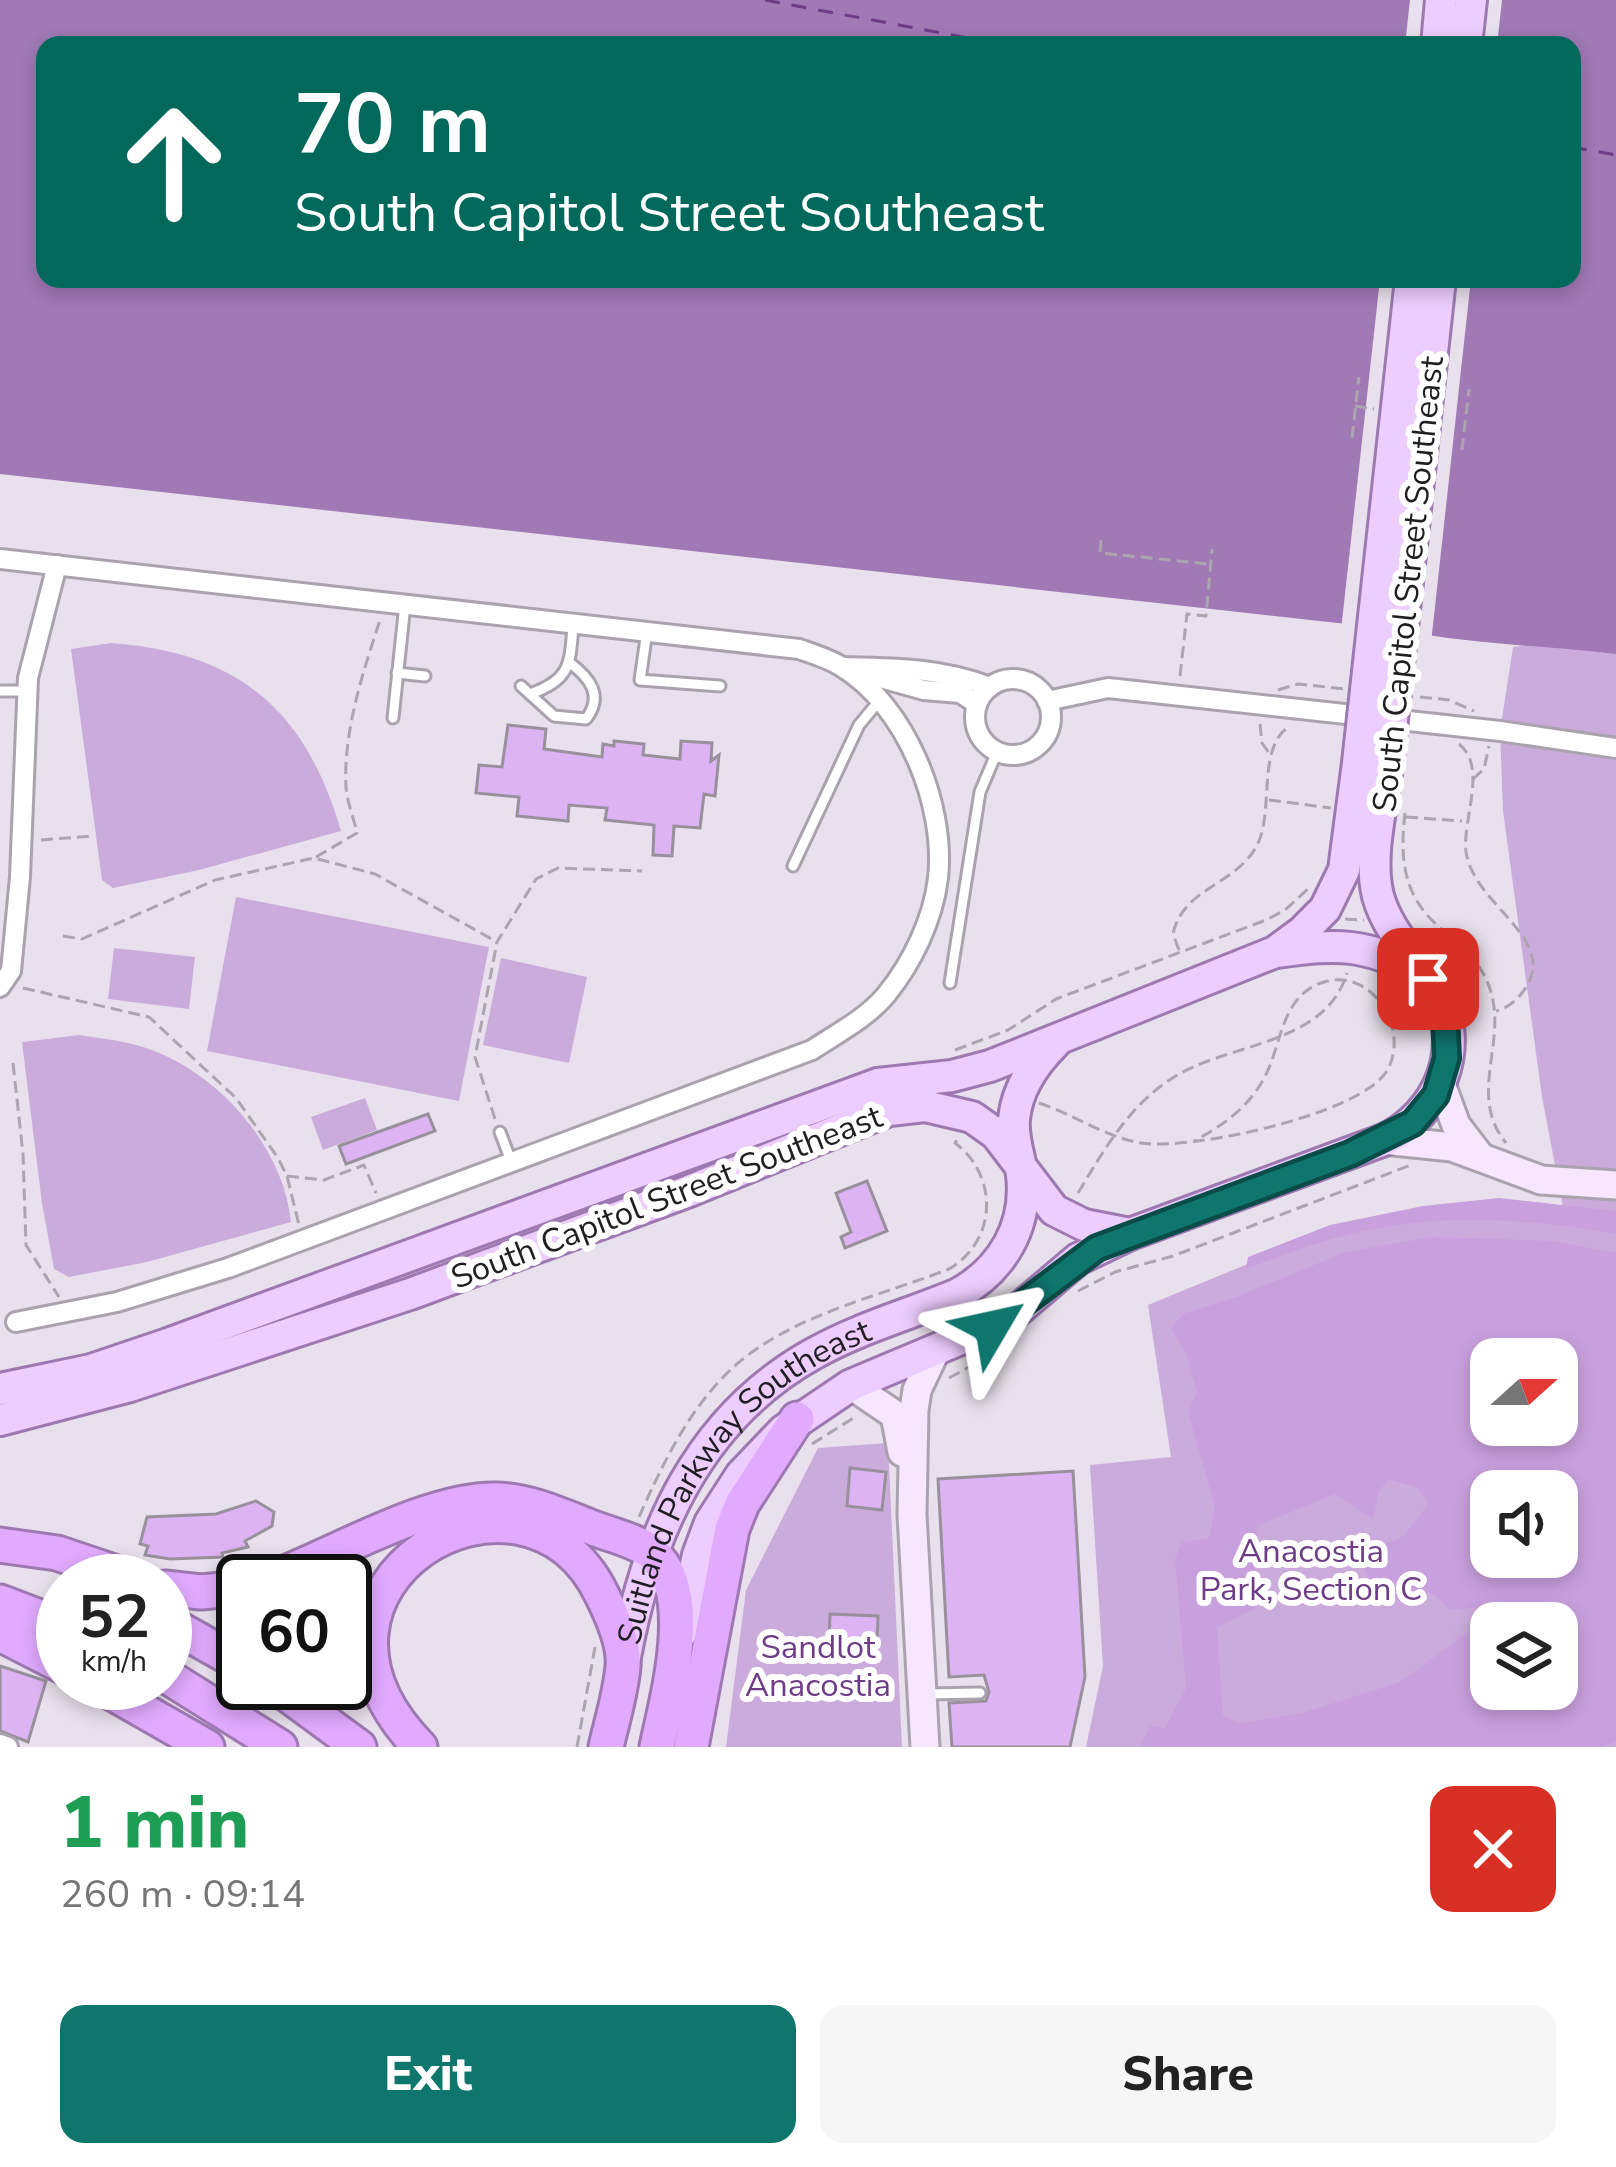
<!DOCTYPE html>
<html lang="en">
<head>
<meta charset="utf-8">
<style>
	body { margin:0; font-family:"Nunito Sans",sans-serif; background:#f6f6f6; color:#222; height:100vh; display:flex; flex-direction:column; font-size:45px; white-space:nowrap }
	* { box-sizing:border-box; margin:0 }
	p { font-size:39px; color:#767676 }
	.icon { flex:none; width:66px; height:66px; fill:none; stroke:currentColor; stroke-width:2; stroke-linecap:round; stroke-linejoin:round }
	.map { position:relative; height:1747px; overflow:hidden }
	.sheet { display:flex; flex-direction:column; background:#fff; flex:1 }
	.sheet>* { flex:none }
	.guide { position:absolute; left:36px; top:36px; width:1545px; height:252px; border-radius:24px; box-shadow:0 6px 18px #0003; background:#00695c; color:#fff; overflow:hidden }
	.needle { width:78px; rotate:69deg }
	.tools { position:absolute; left:1470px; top:1338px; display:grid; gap:24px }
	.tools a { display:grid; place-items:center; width:108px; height:108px; border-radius:24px; background:#fff; box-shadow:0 6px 18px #0003; font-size:60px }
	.speed { position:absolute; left:36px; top:1554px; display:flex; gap:24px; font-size:60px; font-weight:700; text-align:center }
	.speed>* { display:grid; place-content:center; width:156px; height:156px; border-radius:50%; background:#fff; box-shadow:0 6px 18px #0003; line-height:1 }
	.speed small { font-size:30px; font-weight:400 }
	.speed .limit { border:6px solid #111; border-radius:18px; background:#fff; color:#111 }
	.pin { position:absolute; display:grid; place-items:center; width:102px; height:102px; color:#fff; margin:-51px; border-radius:24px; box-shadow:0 6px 18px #0006 }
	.me { position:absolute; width:132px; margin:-66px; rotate:54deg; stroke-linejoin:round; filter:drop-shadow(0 0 9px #0008) }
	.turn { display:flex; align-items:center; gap:42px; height:252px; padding:0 60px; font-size:54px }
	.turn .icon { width:156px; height:156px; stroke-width:2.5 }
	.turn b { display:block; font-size:84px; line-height:102px }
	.round { display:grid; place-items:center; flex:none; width:126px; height:126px; border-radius:24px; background:#f6f6f6 }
	.summary { display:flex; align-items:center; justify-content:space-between; height:204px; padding:0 60px }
	h1 { font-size:72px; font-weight:800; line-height:90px; color:#1e9e55 }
	.primary-button { display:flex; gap:24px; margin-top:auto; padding:24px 60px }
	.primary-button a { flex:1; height:138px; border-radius:24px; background:#0f766e; color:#fff; font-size:48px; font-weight:800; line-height:138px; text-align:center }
	.primary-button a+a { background:#f6f6f6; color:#222 }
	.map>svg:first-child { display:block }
</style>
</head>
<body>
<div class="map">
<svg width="1616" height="1747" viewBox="0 0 1616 1747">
	<rect width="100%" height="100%" fill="#e8e0ec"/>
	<g fill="#cbabdc" fill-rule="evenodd">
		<path d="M111,643C238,652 306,710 341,831L199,870L113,888L102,880L71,649Z"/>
		<path d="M1534,644L1616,654V1747H1086L1103,1666L1090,1465L1171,1457L1148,1305L1255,1261L1385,1221L1564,1212L1542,1097L1503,811L1500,731L1513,647ZM1491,1359H1557V1425H1491ZM1491,1491H1557V1557H1491ZM1491,1623H1557V1689H1491Z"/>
		<path d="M236,897L489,947L459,1101L207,1051Z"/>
		<path d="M114,948L195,957L189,1009L108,999Z"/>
		<path d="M501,958L587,977L569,1063L483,1045Z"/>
		<path d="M79,1035C98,1038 118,1040 136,1045C212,1065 283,1143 291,1222L147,1262L69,1277L54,1269L42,1203L22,1042Z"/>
		<path d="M365,1098L377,1130L323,1150L311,1117Z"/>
		<path d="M888,1443L902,1747H726L746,1590L818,1448Z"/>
	</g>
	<g fill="#c9a0de" fill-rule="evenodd">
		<path d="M1499,1198L1616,1211V1234C1530,1218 1439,1213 1354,1233C1317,1242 1281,1256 1246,1269L1248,1257L1330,1225L1423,1206Z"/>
		<path d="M1432,1237L1553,1241L1616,1253V1742L1602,1747H1140L1150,1726L1165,1728L1186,1688L1175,1559L1181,1543L1209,1538L1215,1507L1188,1413L1197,1391L1187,1355L1171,1329L1183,1314L1239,1296L1345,1252ZM1491,1359H1557V1425H1491ZM1389,1479L1418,1488L1428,1504L1404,1536L1359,1555L1377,1596L1403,1602L1430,1592L1451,1610L1485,1607L1480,1623L1400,1682L1303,1713L1240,1723L1223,1716L1217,1628L1261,1605L1254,1571L1257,1526L1335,1494L1373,1519L1379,1491ZM1491,1491H1557V1557H1491ZM1491,1623H1557V1689H1491Z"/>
	</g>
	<path fill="#a079b5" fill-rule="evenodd" d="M0,0H1616V654C1544,645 1473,645 1401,630L0,474ZM45,45H1572V279H45Z"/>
	<g fill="#e8e0ec">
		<path d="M1410,0H1502L1497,45H1405Z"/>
		<path d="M1380,279H1471L1431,643L1341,630Z"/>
	</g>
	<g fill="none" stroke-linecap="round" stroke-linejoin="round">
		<g stroke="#6f3c87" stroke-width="3" stroke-dasharray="15 12" stroke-linecap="butt">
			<path d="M765,0L1006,45"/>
			<path d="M1572,147L1616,155"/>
		</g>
	</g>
	<g fill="#ddb3f3" stroke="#98919c" stroke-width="3">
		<path d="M508,725L546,729L544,749L602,757L603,744L614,746V741L644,744L643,755L680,759L681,741L712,743L711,761L719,755L715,796L704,794L700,828L674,826L672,856L653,855L654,825L605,820L607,808L569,805L568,821L517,816L519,797L476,793L479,765L502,767Z"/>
		<path d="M428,1114L435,1131L346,1164L339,1146Z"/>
		<path d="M867,1181L887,1231L845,1248L841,1237L851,1232L836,1193Z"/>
		<path d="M850,1468L886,1472L882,1510L847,1506Z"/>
		<path d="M1073,1471L1085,1677L1070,1747H952L949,1703L986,1701L989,1692L984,1675L949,1677L938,1479Z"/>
		<path d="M256,1501L274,1512L272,1526L245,1541L248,1547L222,1553L223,1557L170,1559L145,1555L148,1546L140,1544L147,1517L216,1514Z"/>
		<path d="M830,1614L878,1616L877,1643L829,1642Z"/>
		<path d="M0,1666L46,1681L28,1742L0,1731Z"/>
	</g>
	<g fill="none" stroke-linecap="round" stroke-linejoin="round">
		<defs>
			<g id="lane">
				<path d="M647,631L640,680L720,686"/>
				<path d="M397,673L425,676"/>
				<path d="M521,686L554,716L586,719C604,696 590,678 570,663"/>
				<path d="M0,691H27"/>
				<path d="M530,694C570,680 570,665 573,626"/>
				<path d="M393,718L405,604"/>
				<path d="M793,866L859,725L879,701"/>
				<path d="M950,983L980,792L997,752"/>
				<path d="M500,1132L511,1161"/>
				<path d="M927,1694L980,1693"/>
			</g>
			<g id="street">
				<path d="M0,559L799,649C813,654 830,659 842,667C906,706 946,805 938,878C933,920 912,963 886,995C867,1018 836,1034 812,1050L228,1268L117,1302L16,1322"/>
				<path d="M843,667C894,668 942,668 990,687"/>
				<path d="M870,675L924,690L960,693L977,704"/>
				<circle cx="1013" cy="717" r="38"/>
				<path d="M1047,701L1108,688L1500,731L1616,748"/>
				<path d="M0,987L11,971L20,877L28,678L57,565"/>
				<path d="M0,1744L8,1747"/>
			</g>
			<g id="secondary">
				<path d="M1441,1084L1456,1125L1479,1155"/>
				<path d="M1384,1140L1452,1147L1541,1180L1616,1185"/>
				<path d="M851,1385L895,1415L902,1452"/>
				<path d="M925,1747L912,1515L914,1410L917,1390L935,1352"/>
			</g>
			<g id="primary">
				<path d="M1437,45L1441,0"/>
				<path d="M1466,45L1471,0"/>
				<path d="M1277,952C1343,943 1361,944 1422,971"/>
				<path d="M0,1389L91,1370L168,1344L878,1084L952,1076L990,1066L1275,952L1302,932L1325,909L1344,870L1358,763"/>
				<path d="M0,1420L130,1386L410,1294L689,1191L889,1110L925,1106L972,1117L996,1134L1054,1210L1084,1225L1130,1234L1384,1140C1439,1114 1467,1048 1436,991C1418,959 1388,933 1378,896C1368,856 1382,807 1387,766"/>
				<path d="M681,1633L698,1555L710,1523L741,1475L783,1431L851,1385L1006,1320L1078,1259L1130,1234"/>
				<path id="s1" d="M625,1657C648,1533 698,1418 813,1354C859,1328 910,1314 958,1294C1002,1270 1028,1226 1022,1175C1020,1156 1012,1139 1014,1119C1017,1089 1033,1065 1054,1044"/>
			</g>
			<g id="highway">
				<path d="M0,1545L57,1553L140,1581"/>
				<path d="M265,1581C331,1557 428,1498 497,1500C531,1501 562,1516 593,1528C611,1535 638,1541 652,1553C698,1591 667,1698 657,1747"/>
				<path d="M165,1588L201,1592L243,1588"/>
				<path d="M0,1602L63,1626"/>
				<path d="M165,1621L243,1665"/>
				<path d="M0,1634L63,1666"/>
				<path d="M165,1675L280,1747"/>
				<path d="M95,1683L207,1747"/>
				<path d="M272,1683L359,1747"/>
				<path d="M420,1747C263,1586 523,1432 602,1595C612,1615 625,1644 623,1666C621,1692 612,1721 606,1747"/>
				<path d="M691,1747L732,1529L742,1504L797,1419"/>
			</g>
		</defs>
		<use href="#lane" stroke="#aaa3ae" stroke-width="15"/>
		<use href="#street" stroke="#aaa3ae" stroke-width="24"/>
		<use href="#secondary" stroke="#aaa3ae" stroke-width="33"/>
		<use href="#primary" stroke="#9e79b1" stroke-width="36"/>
		<use href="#highway" stroke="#9e79b1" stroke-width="39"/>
		<g stroke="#aca5af" stroke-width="3" stroke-dasharray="12 6" stroke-linecap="butt">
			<path d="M1355,406L1374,409"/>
			<path d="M1352,438L1359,377"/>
			<path d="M1462,450L1469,389"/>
			<path d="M1101,540L1100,553L1209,564"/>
			<path d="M1180,676L1187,614L1206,616L1212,549"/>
			<path d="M1278,690L1298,684L1345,689"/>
			<path d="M1420,697L1449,700L1474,711"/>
			<path d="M1260,724L1262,743L1269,753"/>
			<path d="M1459,744C1488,767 1462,820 1466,852C1474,906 1559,938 1525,989C1517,1000 1510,1007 1496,1011"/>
			<path d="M1473,779L1484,769L1489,746"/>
			<path d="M1269,800L1331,808"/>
			<path d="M1405,813C1400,855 1402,894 1437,925C1459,945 1480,959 1490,989C1508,1042 1467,1095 1506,1143"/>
			<path d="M1406,817L1462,821"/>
			<path d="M41,840L92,836"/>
			<path d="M316,857L357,833C354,819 347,802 346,787C343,732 363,672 380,620"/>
			<path d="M1345,919L1364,920"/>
			<path d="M63,936L82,939L215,880L314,858L375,874L497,942"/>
			<path d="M1179,950L1173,934C1183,886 1240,885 1259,841C1273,808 1258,745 1289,727"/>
			<path d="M23,988L149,1017L236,1098L278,1158L287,1176L299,1225"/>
			<path d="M955,1050L1008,1030L1056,999L1266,920L1285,910L1309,888"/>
			<path d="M13,1063L23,1154L26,1245L59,1297"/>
			<path d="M1039,1103C1075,1115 1105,1137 1141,1143C1190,1151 1365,1114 1388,1069C1410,1027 1370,965 1321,983C1279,998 1282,1049 1262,1082C1245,1110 1222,1126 1194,1141"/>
			<path d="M495,1119L475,1057L497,942L536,879L558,868L642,871"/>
			<path d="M287,1176L324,1180L364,1165L376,1193"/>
			<path d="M1078,1193C1104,1150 1128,1107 1171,1079C1226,1042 1325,1047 1347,973"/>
			<path d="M1078,1291L1115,1272L1173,1256L1411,1165"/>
			<path d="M949,1378L1004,1348"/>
			<path d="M812,1444L855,1417"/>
			<path d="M639,1517C664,1461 691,1404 738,1363C796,1314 880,1296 949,1269C997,1241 999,1176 955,1143L957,1140"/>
			<path d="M577,1747L595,1647"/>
		</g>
		<use href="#lane" stroke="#fff" stroke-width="9"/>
		<use href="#street" stroke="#fff" stroke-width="18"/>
		<use href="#secondary" stroke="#f6e6ff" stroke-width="27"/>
		<use href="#primary" stroke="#edccfe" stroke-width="30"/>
		<use href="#highway" stroke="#e1aafe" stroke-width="33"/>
		<defs>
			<g id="primary-bridge">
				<path d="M1358,763L1411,279"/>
				<path d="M1387,766L1440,279"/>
			</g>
		</defs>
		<use href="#primary-bridge" stroke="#9e79b1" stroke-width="36" stroke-linecap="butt"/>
		<use href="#primary-bridge" stroke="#edccfe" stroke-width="30"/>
	</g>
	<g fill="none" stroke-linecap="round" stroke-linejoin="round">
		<defs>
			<path id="route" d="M992,1327L1097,1248L1350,1154L1413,1123L1436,1095L1447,1058L1445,1016L1428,979"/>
		</defs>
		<use href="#route" stroke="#0a4d48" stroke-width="30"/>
		<use href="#route" stroke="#0f766e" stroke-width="21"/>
	</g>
	<g text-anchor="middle" stroke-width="12" stroke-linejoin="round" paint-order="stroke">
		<g font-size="33" fill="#211e22" stroke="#fff">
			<text transform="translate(1407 584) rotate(-84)" y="12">South Capitol Street Southeast</text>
			<text transform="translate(666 1196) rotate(-21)" y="12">South Capitol Street Southeast</text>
			<text dy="12" stroke="none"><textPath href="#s1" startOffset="222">Suitland Parkway Southeast</textPath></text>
		</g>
		<g font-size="33" fill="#6f3c87" stroke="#fff">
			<text x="1311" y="1562">Anacostia<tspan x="1311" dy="38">Park, Section C</tspan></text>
			<text x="818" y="1658">Sandlot<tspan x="818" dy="38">Anacostia</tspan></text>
		</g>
	</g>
</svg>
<div class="tools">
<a><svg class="needle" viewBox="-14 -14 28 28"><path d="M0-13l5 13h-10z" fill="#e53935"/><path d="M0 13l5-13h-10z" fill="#767676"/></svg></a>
<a><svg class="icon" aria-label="sound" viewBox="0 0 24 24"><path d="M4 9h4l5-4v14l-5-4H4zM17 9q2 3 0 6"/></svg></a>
<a><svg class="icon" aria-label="layers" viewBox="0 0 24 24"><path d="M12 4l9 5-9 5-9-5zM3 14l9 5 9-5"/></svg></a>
</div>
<div class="speed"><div>52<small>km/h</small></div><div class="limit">60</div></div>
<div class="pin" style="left:1428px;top:979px;background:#d93025"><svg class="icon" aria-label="arrive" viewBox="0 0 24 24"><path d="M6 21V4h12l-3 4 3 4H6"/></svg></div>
<svg class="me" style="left:992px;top:1327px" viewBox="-20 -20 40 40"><path d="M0-17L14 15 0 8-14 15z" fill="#0f766e" stroke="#fff" stroke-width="4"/></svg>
<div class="guide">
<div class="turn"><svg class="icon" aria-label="ahead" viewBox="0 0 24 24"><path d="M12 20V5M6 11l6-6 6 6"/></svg><div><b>70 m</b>South Capitol Street Southeast</div></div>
</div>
</div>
<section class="sheet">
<div class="summary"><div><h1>1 min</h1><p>260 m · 09:14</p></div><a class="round" style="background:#d93025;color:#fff"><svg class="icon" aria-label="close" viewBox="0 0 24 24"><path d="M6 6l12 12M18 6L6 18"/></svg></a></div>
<div class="primary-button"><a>Exit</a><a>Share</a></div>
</section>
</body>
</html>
